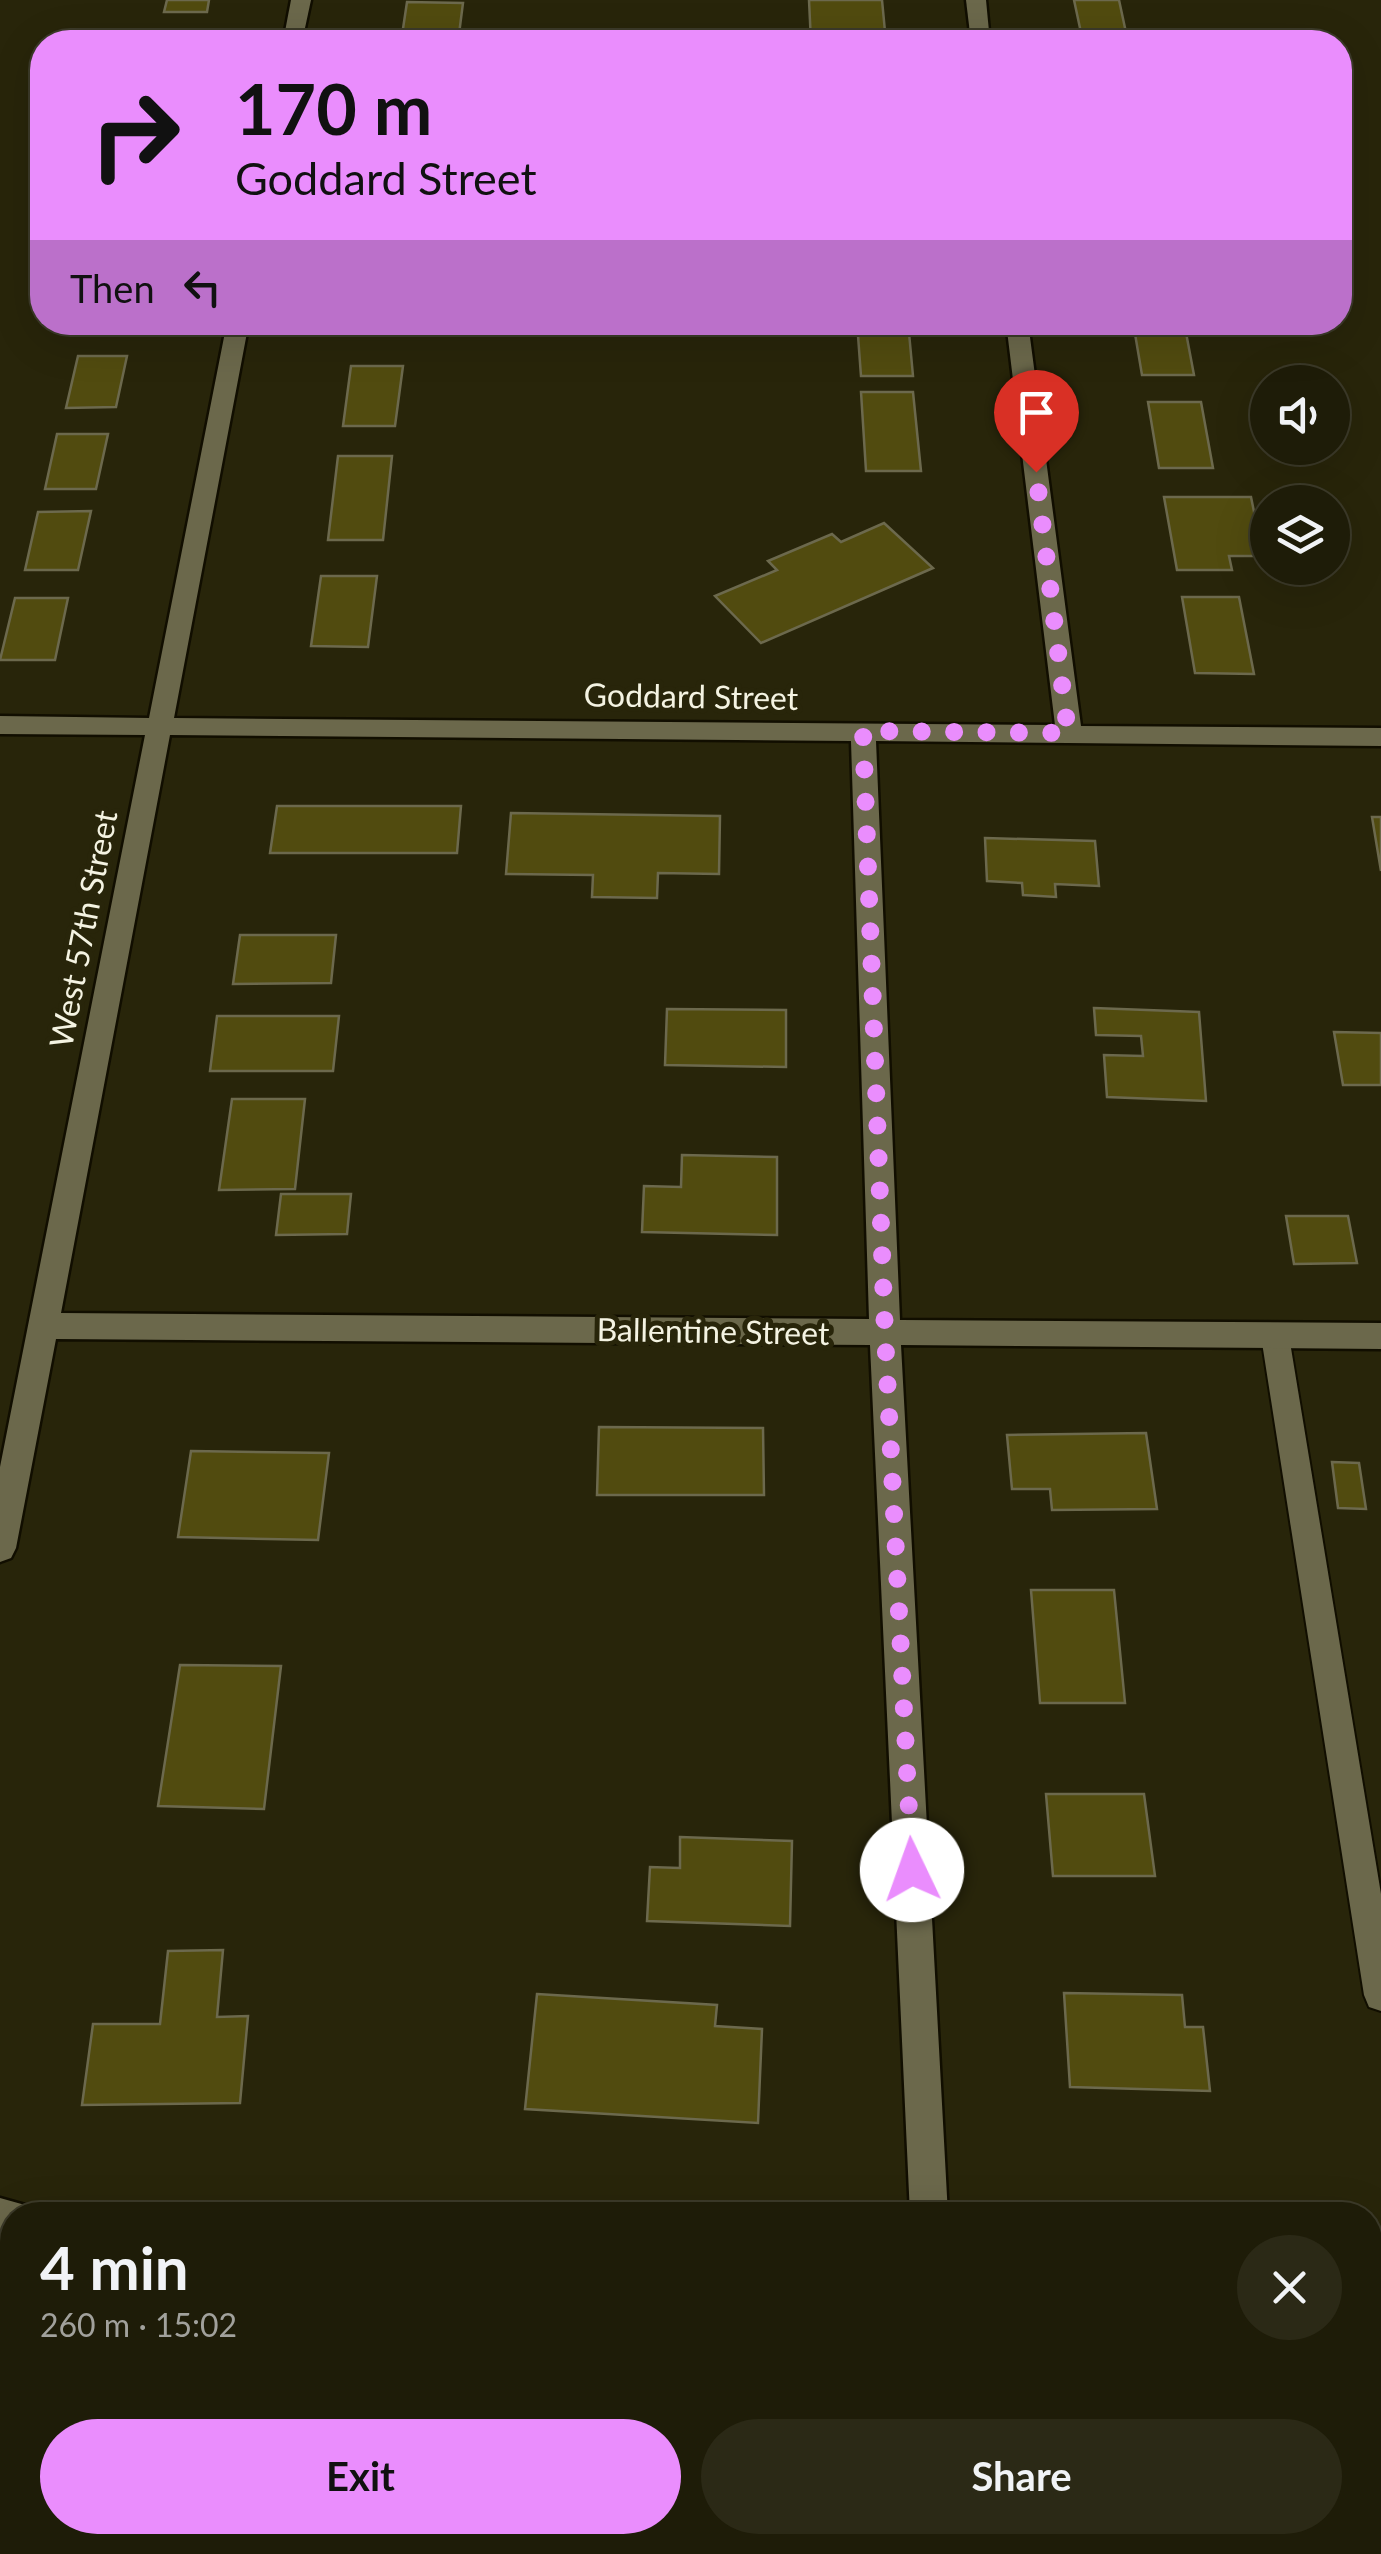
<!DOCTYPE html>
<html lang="en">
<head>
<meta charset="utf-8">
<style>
	body { margin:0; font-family:Lato,sans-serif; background:#2b2916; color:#f1f3f6; height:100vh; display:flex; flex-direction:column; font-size:38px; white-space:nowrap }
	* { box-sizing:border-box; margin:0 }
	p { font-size:32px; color:#a1a19c }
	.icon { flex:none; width:55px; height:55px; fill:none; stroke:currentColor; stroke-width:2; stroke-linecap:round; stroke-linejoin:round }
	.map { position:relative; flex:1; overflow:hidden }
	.drawer { position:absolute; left:0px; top:2202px; width:1382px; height:352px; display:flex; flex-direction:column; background:#1e1c08; border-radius:40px 40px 0 0; box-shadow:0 10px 40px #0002,0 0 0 2px #3c3a29 }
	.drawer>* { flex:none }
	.top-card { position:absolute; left:30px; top:30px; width:1322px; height:305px; border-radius:40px; box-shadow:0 10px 40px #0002,0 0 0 2px #3c3a29; background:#ea8dfd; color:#111; overflow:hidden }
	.controls { position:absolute; left:1250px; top:365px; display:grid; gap:20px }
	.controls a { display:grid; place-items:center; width:100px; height:100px; border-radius:50%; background:#1e1c08; box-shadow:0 10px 40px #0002,0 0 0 2px #3c3a29; font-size:50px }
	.pin { position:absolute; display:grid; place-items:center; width:85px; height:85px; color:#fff; margin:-102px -42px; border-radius:50% 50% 50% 0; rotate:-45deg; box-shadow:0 0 10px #0007 }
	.pin .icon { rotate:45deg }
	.me { position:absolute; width:110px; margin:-55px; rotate:357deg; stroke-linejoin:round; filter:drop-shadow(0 0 8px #0008) }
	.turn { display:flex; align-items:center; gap:35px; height:210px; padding:0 40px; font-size:45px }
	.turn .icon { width:130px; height:130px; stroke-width:2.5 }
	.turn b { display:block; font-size:70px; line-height:85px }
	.then { display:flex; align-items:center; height:95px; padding:0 40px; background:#0003; gap:20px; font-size:38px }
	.round { display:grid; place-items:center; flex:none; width:105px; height:105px; border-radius:52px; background:#2b2916 }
	.overview { display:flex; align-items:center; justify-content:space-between; height:170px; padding:0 40px }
	h1 { font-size:60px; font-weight:700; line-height:75px }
	.action { display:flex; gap:20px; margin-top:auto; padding:20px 40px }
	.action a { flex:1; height:115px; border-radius:60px; background:#ea8dfd; color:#111; font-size:40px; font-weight:700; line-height:115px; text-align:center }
	.action a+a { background:#2b2916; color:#f1f3f6 }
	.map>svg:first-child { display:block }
</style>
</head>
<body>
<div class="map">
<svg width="1381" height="2554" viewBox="0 0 1381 2554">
	<rect width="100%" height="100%" fill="#28250a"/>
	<g fill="#514b0f" stroke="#6c694d" stroke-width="2.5">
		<path d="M167,0H209L207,12H164Z"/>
		<path d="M809,0H882L886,42H811Z"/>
		<path d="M1074,0H1119L1128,42H1083Z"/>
		<path d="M407,2L463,3L458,42H401Z"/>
		<path d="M160,30H203L200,42H157Z"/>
		<path d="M86,322H134L132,333H84Z"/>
		<path d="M857,322H908L913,376H861Z"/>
		<path d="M1133,322H1184L1194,375H1142Z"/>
		<path d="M78,356H127L116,407L66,408Z"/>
		<path d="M351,366H403L395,426H343Z"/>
		<path d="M861,392H913L921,471H866Z"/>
		<path d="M1148,402H1201L1213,468H1159Z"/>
		<path d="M57,434H108L96,489H45Z"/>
		<path d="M338,456H392L383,540H328Z"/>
		<path d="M1164,497H1251L1263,556H1229L1232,570H1177Z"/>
		<path d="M91,511L78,570H25L38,512Z"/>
		<path d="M884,523L933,568L761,643L715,596L777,570L768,561L832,534L841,542Z"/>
		<path d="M321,576H377L368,647L311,646Z"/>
		<path d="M1182,597H1239L1254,674L1195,673Z"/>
		<path d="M15,598H68L55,660H0Z"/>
		<path d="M277,806H461L457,853H270Z"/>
		<path d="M511,813L720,816L719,874L658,873L657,898L592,897L593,875L506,874Z"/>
		<path d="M1372,817H1381V871Z"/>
		<path d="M985,838L1095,841L1099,886L1055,884L1056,897L1023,895L1022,883L987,881Z"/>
		<path d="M240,935H336L331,983L233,984Z"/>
		<path d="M1094,1008L1199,1012L1206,1101L1107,1097L1104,1055L1143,1056L1141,1036L1096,1035Z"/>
		<path d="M667,1009L786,1010V1067L665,1065Z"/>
		<path d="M217,1016H339L333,1071H210Z"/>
		<path d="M1334,1032L1381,1033V1085H1343Z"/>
		<path d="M232,1099H305L295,1189L219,1190Z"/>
		<path d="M682,1155L777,1157V1235L642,1232L644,1186L681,1187Z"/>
		<path d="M281,1194H351L347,1234L276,1235Z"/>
		<path d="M1286,1216H1348L1357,1263L1294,1264Z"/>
		<path d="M599,1427L763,1428L764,1495H597Z"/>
		<path d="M1146,1433L1157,1509L1052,1510L1050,1489H1012L1007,1435Z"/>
		<path d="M191,1451L329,1453L318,1540L178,1537Z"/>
		<path d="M1332,1462L1359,1463L1366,1509L1338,1508Z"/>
		<path d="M1031,1590H1114L1125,1703H1040Z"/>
		<path d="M180,1665L281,1666L264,1809L158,1806Z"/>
		<path d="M1046,1794H1144L1155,1876H1053Z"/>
		<path d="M680,1837L792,1841L790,1926L647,1921L650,1867L680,1868Z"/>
		<path d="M223,1950L217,2017L248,2016L240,2103L82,2105L93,2024H160L168,1951Z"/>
		<path d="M1064,1993L1182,1995L1185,2027H1203L1210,2091L1070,2087Z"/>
		<path d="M537,1994L717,2005L715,2026L762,2029L758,2123L525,2109Z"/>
		<path d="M0,2386H12V2542L25,2543H0Z"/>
		<path d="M343,2542H462L461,2554H342Z"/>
		<path d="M1098,2542H1173L1161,2554H1107Z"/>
	</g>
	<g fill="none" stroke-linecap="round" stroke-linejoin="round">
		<defs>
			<path id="service" d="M1275,1324L1285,1328L1289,1336L1381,1894V2011L1369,2007L1364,1995L1261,1336L1265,1328Z"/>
			<g id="minor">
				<path d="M291,0H311L302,42H283Z"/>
				<path d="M966,0H986L990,42H971Z"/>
				<path d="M227,322H249L174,718L1055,725L1006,322H1028L1081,726L1381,728V746L876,741L900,1320L1381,1323V1349L901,1345L948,2215H910L870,1345L56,1339L16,1548L11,1558L0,1562V1467L145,735L0,734V716L149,718ZM170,735L851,741L869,1319L61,1313Z"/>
				<path d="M0,2198L25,2205L30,2215H12V2237L0,2236Z"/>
				<rect x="1370" y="2230" width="11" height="38"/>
				<rect x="920" y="2542" width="40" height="12"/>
			</g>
		</defs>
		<use href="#service" stroke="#110e00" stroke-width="4"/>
		<use href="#minor" stroke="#110e00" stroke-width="5"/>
		<use href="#service" fill="#6b684b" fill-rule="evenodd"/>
		<use href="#minor" fill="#6b684b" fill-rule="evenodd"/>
	</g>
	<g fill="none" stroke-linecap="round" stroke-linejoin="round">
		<path stroke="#ea8dfd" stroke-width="18" stroke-dasharray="0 32.4" d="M912,1870L885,1334L863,731L1068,733L1036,472"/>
	</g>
	<g text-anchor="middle" stroke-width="10" stroke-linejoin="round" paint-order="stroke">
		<g font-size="32" fill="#f4f3e2" stroke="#28250a">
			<text transform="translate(691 697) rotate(1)" y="11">Goddard Street</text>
			<text transform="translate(84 929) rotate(-79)" y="11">West 57th Street</text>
			<text transform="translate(713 1332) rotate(1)" y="11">Ballentine Street</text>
		</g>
	</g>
</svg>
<div class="controls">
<a><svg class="icon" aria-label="sound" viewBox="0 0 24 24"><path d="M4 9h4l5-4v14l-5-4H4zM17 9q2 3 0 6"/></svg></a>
<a><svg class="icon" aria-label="layers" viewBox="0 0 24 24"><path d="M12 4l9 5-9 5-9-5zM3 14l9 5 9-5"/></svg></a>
</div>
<div class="pin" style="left:1036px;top:472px;background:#d93025"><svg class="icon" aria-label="arrive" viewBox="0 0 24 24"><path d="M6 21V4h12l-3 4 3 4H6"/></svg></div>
<svg class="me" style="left:912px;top:1870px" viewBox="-20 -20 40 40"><circle r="19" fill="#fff"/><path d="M0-13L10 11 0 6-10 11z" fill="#ea8dfd"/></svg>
<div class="top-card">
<div class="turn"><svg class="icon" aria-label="right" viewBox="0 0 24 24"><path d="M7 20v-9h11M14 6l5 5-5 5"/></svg><div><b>170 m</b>Goddard Street</div></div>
<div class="then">Then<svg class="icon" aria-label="left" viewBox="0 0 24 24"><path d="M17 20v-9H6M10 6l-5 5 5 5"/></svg></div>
</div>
<section class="drawer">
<div class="overview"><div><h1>4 min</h1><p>260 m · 15:02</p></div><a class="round"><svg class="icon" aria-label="close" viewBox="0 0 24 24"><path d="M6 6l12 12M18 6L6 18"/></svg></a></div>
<div class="action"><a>Exit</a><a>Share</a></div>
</section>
</div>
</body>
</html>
